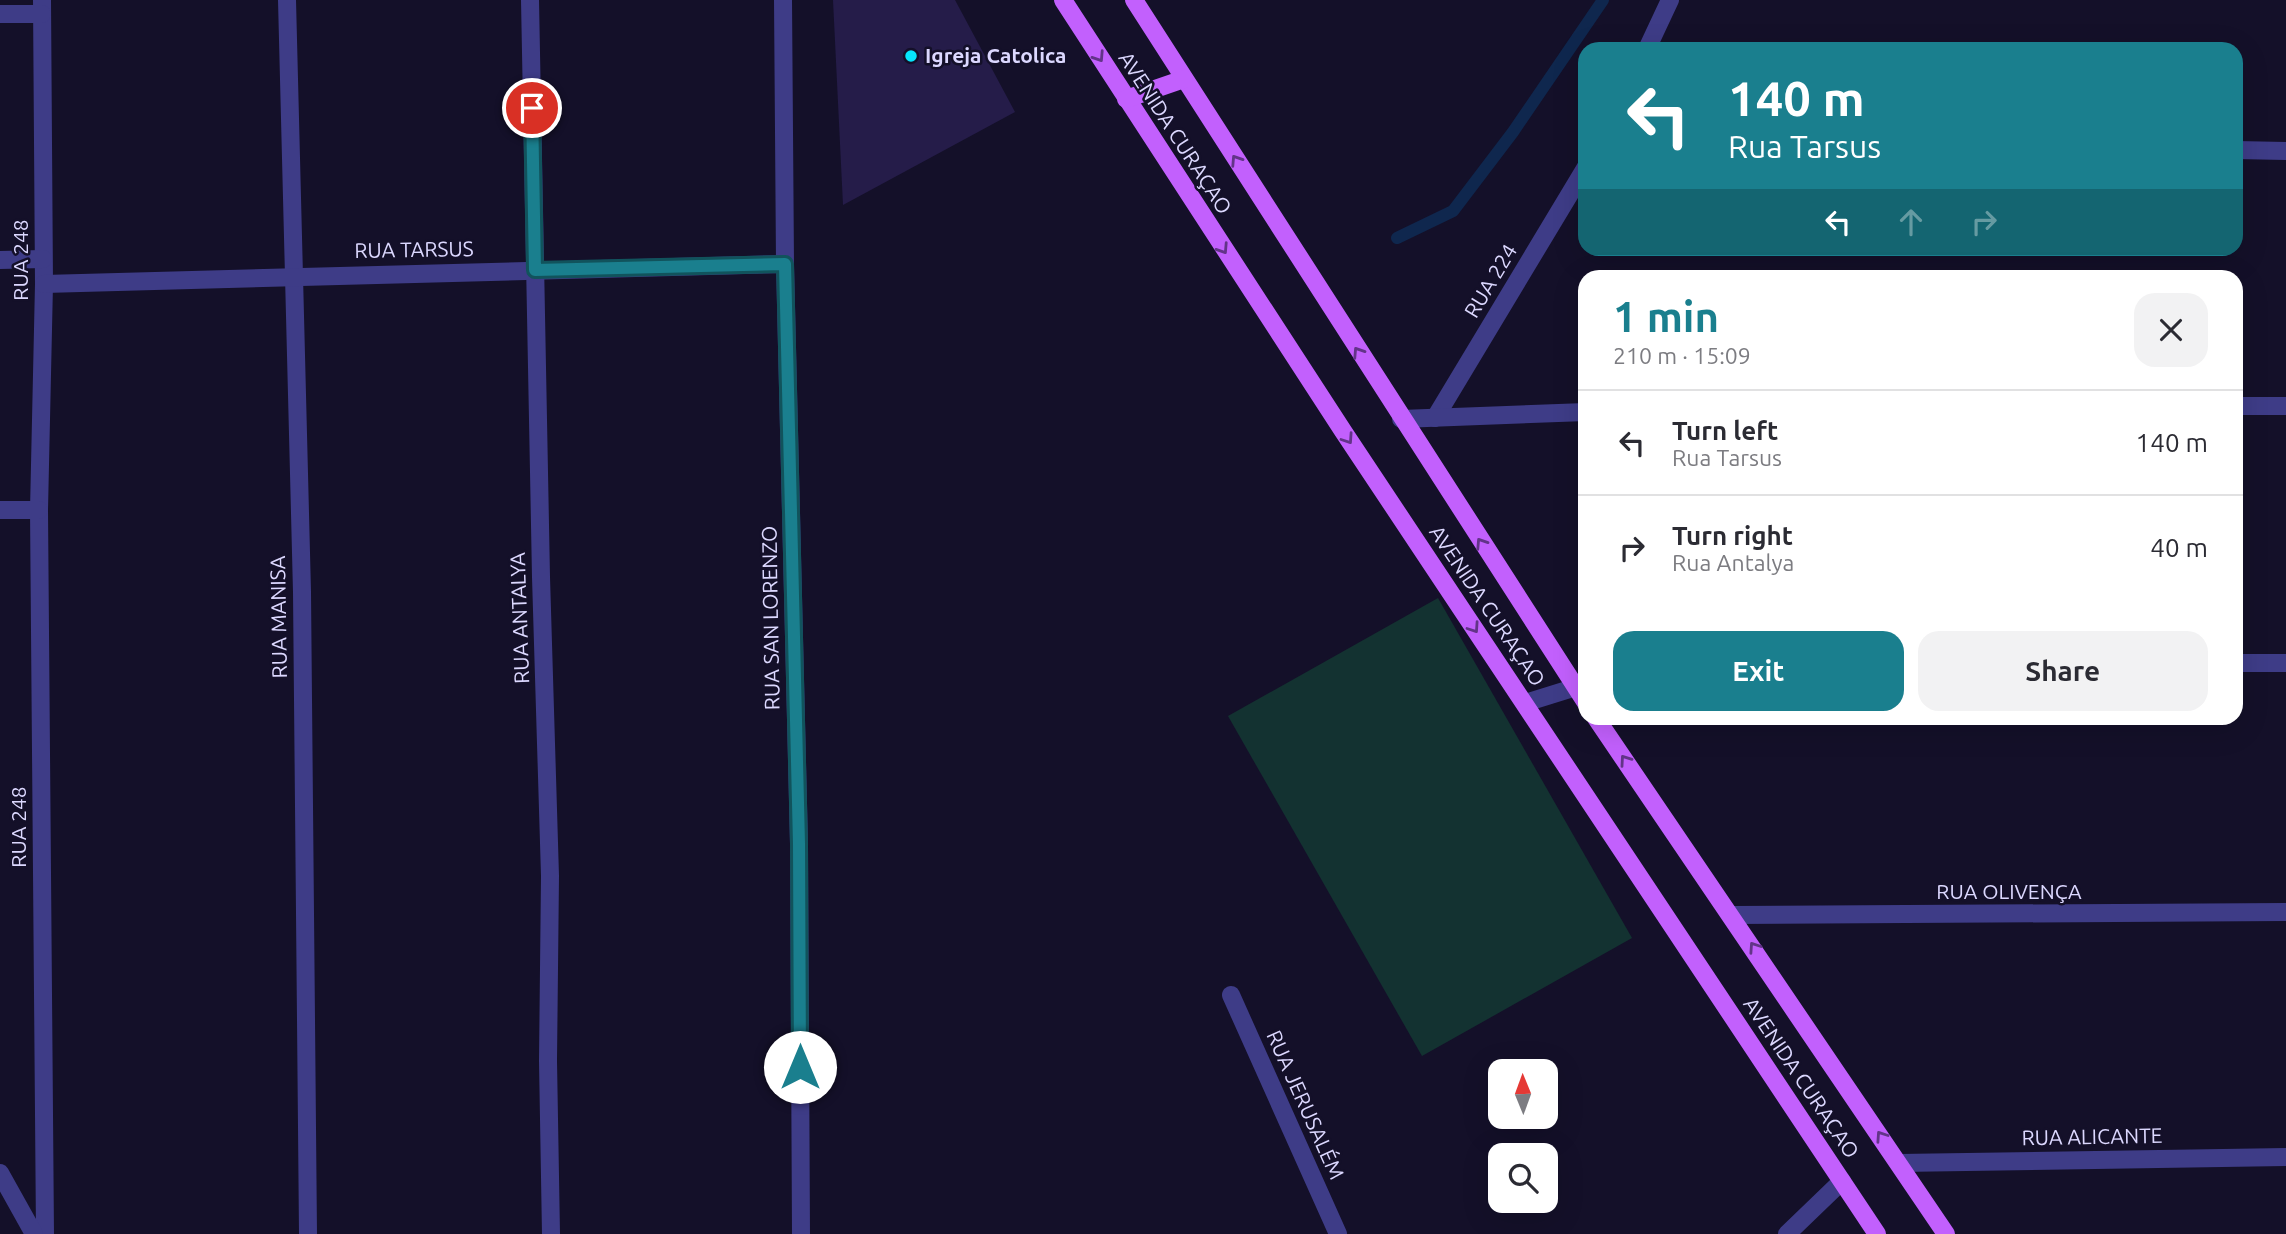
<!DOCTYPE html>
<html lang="en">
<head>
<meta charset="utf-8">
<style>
	body { margin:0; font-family:Ubuntu,sans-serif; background:#f2f2f3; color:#2b2b33; height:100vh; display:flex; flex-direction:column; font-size:26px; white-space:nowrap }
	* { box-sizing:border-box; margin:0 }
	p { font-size:23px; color:#7c7c81 }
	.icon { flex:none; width:38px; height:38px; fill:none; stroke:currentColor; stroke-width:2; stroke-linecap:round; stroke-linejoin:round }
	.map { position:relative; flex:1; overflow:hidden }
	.panel { position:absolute; left:1578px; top:270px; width:665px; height:455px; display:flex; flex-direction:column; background:#fff; border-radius:21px; box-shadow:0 7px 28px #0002 }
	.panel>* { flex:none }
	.guide { position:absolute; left:1578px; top:42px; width:665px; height:214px; border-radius:21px; box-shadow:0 7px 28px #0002; background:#1a7f8e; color:#fff; overflow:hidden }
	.needle { width:46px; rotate:359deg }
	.controls { position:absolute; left:1488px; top:1059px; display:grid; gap:14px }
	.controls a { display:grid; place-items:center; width:70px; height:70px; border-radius:14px; background:#fff; box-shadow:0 7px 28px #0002; font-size:35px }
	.pin { position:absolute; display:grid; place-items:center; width:60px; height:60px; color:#fff; margin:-30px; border:4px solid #fff; border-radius:50%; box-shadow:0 2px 7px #0007 }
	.me { position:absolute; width:77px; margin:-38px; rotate:0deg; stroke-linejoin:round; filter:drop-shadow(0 0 5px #0008) }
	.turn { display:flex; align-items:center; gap:24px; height:147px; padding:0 35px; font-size:32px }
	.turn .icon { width:91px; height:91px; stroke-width:2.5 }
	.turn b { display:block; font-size:49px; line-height:60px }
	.lanes { display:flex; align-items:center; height:66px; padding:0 35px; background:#0003; justify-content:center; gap:35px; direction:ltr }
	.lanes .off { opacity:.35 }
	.round { display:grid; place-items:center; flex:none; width:74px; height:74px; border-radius:21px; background:#f2f2f3 }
	.headline { display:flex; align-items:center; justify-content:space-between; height:119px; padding:0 35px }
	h1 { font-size:42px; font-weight:700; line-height:52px; color:#1a7f8e }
	.button { display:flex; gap:14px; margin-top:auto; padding:14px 35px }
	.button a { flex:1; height:80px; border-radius:21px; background:#1a7f8e; color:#fff; font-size:28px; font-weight:700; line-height:80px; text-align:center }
	.button a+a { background:#f2f2f3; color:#2b2b33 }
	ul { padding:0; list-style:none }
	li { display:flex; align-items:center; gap:21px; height:105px; padding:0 35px; border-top:2px solid #e1e1e2 }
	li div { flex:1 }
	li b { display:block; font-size:26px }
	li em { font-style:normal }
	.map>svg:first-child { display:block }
</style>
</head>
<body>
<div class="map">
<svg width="2286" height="1234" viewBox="0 0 2286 1234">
	<rect width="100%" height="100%" fill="#141029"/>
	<path fill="#133231" d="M1438,598L1632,938L1422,1056L1228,716Z"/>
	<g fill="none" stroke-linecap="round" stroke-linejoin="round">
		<path stroke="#0f274e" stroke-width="12" d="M1397,238L1453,211L1513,132L1603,0"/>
	</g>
	<path fill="#251c49" d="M833,0H955L1015,112L843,205Z"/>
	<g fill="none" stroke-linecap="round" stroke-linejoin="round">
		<g stroke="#3e3c87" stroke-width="18">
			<path d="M42,0L44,284L39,510L45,1234"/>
			<path d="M287,0L302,592L308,1234"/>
			<path d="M530,0L541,577L550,876L548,1061L551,1234"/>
			<path d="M783,0L785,264L799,844L801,1234"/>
			<path d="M0,14H42"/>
			<path d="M1647,49L1670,0"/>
			<path d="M2236,150L2286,151"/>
			<path d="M0,260L43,259"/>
			<path d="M44,284L785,264"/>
			<path d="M2236,406H2286"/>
			<path d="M1435,418L1586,167"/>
			<path d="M1401,419L1586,412"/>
			<path d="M0,510H39"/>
			<path d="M2236,663H2286"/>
			<path d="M1525,703L1586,684"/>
			<path d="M1732,915L2286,912"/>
			<path d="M1231,995L1338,1234"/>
			<path d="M1899,1163L2286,1157"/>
			<path d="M0,1173L34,1234"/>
			<path d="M1787,1234L1842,1181"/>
		</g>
		<g stroke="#c260fd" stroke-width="18">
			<path d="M1063,0L1343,431L1877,1234"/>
			<path d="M1134,0L1586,703"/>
			<path d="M1126,99L1184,79"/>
			<path d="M1596,718L1946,1234"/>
		</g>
	</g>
	<defs><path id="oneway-chevron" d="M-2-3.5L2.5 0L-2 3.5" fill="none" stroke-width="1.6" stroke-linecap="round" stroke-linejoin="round" transform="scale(1.75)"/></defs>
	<g stroke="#623488">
		<use href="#oneway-chevron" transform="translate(1099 57) rotate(57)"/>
		<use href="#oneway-chevron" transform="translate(1236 160) rotate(-123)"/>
		<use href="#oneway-chevron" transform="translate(1223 249) rotate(57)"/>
		<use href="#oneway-chevron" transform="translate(1358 352) rotate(-123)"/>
		<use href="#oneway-chevron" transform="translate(1348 439) rotate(56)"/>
		<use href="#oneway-chevron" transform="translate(1481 543) rotate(-123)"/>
		<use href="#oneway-chevron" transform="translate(1474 628) rotate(56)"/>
		<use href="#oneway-chevron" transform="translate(1625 760) rotate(-125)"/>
		<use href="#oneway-chevron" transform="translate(1754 947) rotate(-124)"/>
		<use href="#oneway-chevron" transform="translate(1881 1136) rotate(-124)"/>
	</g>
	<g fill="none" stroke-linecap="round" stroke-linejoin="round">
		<defs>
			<path id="route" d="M532,108L535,270L785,264L799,844L800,1067"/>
		</defs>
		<use href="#route" stroke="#11535c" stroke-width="18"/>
		<use href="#route" stroke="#1a7f8e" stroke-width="12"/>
	</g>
	<circle fill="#06e6fd" stroke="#141029" stroke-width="2.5" cx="911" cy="56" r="7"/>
	<g text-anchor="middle" stroke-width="5" stroke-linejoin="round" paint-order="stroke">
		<g font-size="21" font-weight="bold" fill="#dcd8ff" stroke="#141029" text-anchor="start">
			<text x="925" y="63">Igreja Catolica</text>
		</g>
		<g font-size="21" fill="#dcd8ff" stroke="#141029">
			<text transform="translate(1175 133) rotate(57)" y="7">AVENIDA CURAÇAO</text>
			<text transform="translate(414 250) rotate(-1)" y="7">RUA TARSUS</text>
			<text transform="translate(21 260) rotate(-90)" y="7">RUA 248</text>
			<text transform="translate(1491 281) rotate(-59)" y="7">RUA 224</text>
			<text transform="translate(1487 606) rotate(56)" y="7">AVENIDA CURAÇAO</text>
			<text transform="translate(279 617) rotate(-91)" y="7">RUA MANISA</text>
			<text transform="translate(520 618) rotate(-92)" y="7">RUA ANTALYA</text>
			<text transform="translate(771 618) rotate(-91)" y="7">RUA SAN LORENZO</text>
			<text transform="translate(19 827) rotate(-90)" y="7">RUA 248</text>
			<text x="2009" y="899">RUA OLIVENÇA</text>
			<text transform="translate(1801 1078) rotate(56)" y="7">AVENIDA CURAÇAO</text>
			<text transform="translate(1305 1105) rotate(66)" y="7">RUA JERUSALÉM</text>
			<text transform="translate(2092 1137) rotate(-1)" y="7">RUA ALICANTE</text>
		</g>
	</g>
</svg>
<div class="controls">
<a><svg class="needle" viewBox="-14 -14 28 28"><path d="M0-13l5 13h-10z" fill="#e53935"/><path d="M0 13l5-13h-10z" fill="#7c7c81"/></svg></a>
<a><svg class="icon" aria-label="search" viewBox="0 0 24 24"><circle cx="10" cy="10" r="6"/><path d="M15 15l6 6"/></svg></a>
</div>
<div class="pin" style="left:532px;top:108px;background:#d93025"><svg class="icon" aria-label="arrive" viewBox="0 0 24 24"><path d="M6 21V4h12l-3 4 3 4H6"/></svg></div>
<svg class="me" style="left:800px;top:1067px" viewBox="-20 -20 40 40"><circle r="19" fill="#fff"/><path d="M0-13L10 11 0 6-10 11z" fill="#1a7f8e"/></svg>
<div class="guide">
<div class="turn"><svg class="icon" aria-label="left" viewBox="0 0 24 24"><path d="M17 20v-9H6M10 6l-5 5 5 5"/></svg><div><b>140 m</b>Rua Tarsus</div></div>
<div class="lanes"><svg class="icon" aria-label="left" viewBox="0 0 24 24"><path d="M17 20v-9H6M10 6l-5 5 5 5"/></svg><svg class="icon off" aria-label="ahead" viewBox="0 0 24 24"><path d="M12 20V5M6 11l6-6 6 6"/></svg><svg class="icon off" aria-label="right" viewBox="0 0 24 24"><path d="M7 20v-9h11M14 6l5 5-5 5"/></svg></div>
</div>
<section class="panel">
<div class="headline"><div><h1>1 min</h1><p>210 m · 15:09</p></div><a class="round"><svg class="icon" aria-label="close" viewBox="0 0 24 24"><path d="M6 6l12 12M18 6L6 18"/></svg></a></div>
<ul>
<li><svg class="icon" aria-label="left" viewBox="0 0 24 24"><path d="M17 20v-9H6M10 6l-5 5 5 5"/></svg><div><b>Turn left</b><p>Rua Tarsus</p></div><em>140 m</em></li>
<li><svg class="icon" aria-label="right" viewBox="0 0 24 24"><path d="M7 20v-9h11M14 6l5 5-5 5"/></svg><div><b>Turn right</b><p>Rua Antalya</p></div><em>40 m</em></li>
</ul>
<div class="button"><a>Exit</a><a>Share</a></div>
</section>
</div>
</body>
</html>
